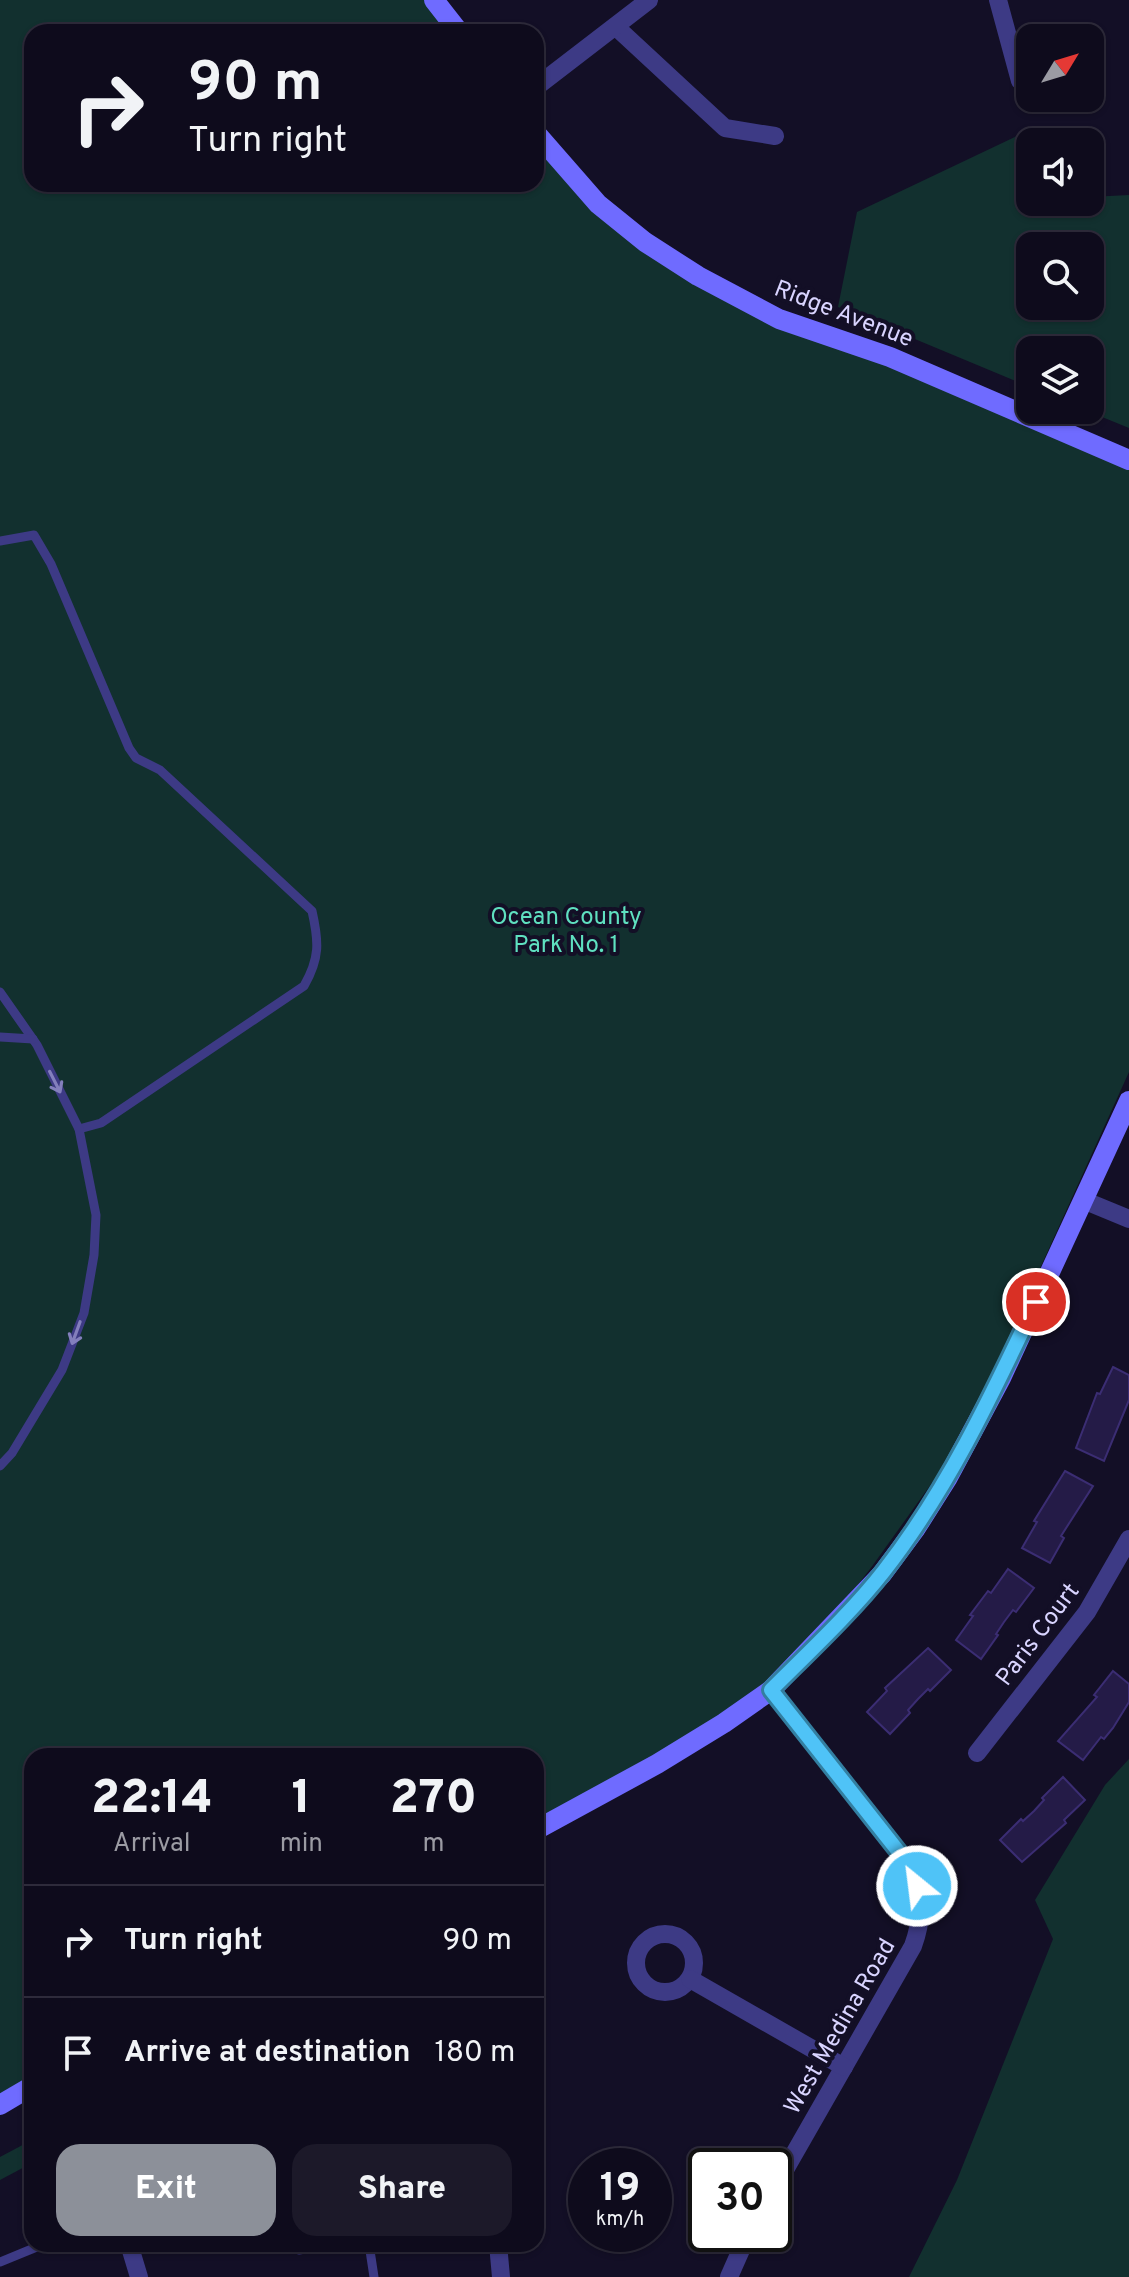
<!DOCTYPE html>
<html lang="en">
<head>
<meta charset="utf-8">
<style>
	body { margin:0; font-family:Overpass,sans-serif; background:#1c1929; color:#f1f3f6; height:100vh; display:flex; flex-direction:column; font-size:30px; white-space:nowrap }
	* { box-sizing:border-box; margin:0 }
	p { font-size:26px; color:#9b9ba3 }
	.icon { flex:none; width:44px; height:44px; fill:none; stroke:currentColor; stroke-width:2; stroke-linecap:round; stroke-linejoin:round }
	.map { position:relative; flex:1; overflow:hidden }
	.details { position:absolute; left:24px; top:1748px; width:520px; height:504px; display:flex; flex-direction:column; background:#0e0b1c; border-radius:24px; box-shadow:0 2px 6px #0004,0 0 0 2px #2e2b3b }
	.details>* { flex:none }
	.top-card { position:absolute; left:24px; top:24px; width:520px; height:168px; border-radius:24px; box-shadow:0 2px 6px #0004,0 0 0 2px #2e2b3b; background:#0e0b1c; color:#f1f3f6; overflow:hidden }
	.needle { width:52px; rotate:52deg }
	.buttons { position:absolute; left:1016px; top:24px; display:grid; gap:16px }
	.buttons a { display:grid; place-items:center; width:88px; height:88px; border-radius:16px; background:#0e0b1c; box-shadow:0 2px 6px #0004,0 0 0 2px #2e2b3b; font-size:40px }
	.speed { position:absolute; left:568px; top:2148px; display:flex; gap:16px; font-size:40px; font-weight:700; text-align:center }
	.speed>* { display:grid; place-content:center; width:104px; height:104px; border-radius:50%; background:#0e0b1c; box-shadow:0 2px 6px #0004,0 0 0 2px #2e2b3b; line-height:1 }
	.speed small { font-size:20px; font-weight:400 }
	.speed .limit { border:4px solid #111; border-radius:12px; background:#fff; color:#111 }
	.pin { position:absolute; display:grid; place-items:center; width:68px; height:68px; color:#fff; margin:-34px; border:4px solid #fff; border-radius:50%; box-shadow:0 2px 8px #0007 }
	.me { position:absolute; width:88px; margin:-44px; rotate:331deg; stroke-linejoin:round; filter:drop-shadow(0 0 6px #0008) }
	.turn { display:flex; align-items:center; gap:28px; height:168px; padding:0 32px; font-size:36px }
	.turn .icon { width:104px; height:104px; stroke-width:2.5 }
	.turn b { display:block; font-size:56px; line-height:68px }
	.eta { display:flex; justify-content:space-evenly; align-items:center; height:136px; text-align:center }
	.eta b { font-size:48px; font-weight:800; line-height:56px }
	.cta { display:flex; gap:16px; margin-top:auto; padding:16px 32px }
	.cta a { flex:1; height:92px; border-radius:24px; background:#8c9099; color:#fff; font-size:32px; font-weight:800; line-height:92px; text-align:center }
	.cta a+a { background:#1c1929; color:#f1f3f6 }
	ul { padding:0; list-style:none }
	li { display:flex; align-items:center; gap:24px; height:112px; padding:0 32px; border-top:2px solid #2e2b3b }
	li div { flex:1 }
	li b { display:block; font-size:30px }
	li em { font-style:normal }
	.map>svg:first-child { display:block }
</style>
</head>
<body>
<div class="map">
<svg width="1129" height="2277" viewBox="0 0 1129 2277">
	<rect width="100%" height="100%" fill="#130f26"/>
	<g fill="#12302f" fill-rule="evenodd">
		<path d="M0,0H434L459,32H32V184H536V133L549,150L698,276L1129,469V1072L993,1372L939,1473L873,1565L800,1661L771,1690L536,1830V1756H32V2086L0,2105Z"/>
		<path d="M1021,134L1030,142V202H1090V197L1129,195V428L1085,410H1090V350H1030V387L838,307L857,212ZM1090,246V306H1030V246Z"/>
		<path d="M1129,1759V2277H909L957,2180L1053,1939L1035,1900L1105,1785Z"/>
		<path d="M32,2140V2163L0,2180V2157Z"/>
	</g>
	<g fill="#241b47" stroke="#3b2d73" stroke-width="2">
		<path d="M1113,1367L1129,1375V1400L1104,1461L1076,1448L1097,1393L1100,1394Z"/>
		<path d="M1065,1471L1093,1486L1061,1536L1064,1538L1050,1563L1022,1548L1037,1522L1034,1521Z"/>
		<path d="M1008,1569L1034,1588L1016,1612L1013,1610L1004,1622L996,1634L998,1635L981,1659L956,1640L973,1616L970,1615L988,1591L991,1593Z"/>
		<path d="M928,1648L951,1670L930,1691L928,1689L918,1699L908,1710L910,1713L890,1734L867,1712L887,1691L885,1688Z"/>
		<path d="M1113,1671L1129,1684V1702L1113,1728L1104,1739L1101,1737L1083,1760L1058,1741L1097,1697L1094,1695Z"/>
		<path d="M1063,1777L1085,1800L1064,1820L1066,1823L1022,1862L1000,1840L1021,1819L1023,1821L1034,1811L1044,1800L1042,1798Z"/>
	</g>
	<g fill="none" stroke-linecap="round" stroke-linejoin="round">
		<g stroke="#3d3a85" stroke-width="9">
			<path d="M0,541L34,535L51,564L129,748L136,758L160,770L312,911C319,942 320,958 304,986L101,1123L79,1129"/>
			<path d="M0,992L37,1045L79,1129L96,1215L94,1255L84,1313L62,1370L12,1453L0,1466"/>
			<path d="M0,1037L33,1039"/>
			<path d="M296,2244L299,2250L338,2244"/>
			<path d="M369,2244L374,2277"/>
			<path d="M0,2262L44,2244"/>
		</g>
		<g stroke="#3d3a85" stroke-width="18">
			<path d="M998,0L1020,81"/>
			<path d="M616,27L725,128L775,136"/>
			<path d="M536,87L649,0"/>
			<path d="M1083,1200L1129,1219"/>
			<path d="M771,1690L913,1870C921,1901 924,1915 913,1946L774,2189"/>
			<path d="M977,1753L1087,1612L1129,1539"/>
			<circle cx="665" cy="1963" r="29"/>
			<path d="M690,1979L844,2067"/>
			<path d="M129,2244L139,2277"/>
			<path d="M498,2244L501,2277"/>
			<path d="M729,2277L748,2234"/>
		</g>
		<g stroke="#6f6bff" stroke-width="20">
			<path d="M434,0L459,32"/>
			<path d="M536,133L598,204L645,242L698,276L779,319L890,357L1129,460"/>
			<path d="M536,1830L657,1764L724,1723L771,1690L882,1574L916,1528L947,1479L1001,1378L1129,1101"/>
			<path d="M0,2105L32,2086"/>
		</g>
	</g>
	<defs><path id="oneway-shaft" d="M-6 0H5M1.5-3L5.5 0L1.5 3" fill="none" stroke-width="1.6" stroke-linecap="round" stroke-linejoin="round" transform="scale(2)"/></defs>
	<g stroke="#837fbc">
		<use href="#oneway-shaft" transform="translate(55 1082) rotate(63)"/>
		<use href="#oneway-shaft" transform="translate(76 1333) rotate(110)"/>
	</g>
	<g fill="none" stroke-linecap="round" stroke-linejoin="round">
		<defs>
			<path id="route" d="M917,1886L913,1870L771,1690C807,1654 853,1611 884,1571C948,1489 992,1395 1036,1302"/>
		</defs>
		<use href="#route" stroke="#337fa1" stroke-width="20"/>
		<use href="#route" stroke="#4fc3f7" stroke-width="14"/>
	</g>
	<g text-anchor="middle" stroke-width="8" stroke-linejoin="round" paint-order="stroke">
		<g font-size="24" fill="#d9d4ff" stroke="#130f26">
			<text transform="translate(844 313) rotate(21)" y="8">Ridge Avenue</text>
			<text transform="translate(1037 1634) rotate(-53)" y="8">Paris Court</text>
			<text transform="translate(839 2026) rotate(-60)" y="8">West Medina Road</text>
		</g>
		<g font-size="24" fill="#5fe0c0" stroke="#130f26">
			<text x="566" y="924">Ocean County<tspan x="566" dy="28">Park No. 1</tspan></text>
		</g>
	</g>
</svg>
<div class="buttons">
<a><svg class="needle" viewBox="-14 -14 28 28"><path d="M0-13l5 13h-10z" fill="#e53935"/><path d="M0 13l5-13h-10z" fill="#9b9ba3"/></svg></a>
<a><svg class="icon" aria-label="sound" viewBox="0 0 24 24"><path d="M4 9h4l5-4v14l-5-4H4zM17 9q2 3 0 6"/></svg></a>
<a><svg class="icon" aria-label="search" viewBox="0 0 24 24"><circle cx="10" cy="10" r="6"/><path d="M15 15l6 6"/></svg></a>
<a><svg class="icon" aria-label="layers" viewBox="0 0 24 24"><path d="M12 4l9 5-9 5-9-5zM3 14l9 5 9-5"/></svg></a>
</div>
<div class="speed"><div>19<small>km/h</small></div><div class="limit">30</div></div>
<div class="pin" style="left:1036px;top:1302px;background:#d93025"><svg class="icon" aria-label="arrive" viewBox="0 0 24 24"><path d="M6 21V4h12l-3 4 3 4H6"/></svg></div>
<svg class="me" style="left:917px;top:1886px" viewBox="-20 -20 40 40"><circle r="17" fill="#4fc3f7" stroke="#fff" stroke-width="3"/><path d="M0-11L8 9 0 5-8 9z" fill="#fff"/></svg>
<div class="top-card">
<div class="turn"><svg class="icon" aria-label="right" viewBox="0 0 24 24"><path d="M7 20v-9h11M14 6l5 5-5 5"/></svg><div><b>90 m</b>Turn right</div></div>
</div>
<section class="details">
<div class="eta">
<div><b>22:14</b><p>Arrival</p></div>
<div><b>1</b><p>min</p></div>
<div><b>270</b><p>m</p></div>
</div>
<ul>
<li><svg class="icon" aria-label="right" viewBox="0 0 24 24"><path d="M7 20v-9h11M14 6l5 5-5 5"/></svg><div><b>Turn right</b></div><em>90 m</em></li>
<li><svg class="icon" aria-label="arrive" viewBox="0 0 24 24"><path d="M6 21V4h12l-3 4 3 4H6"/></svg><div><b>Arrive at destination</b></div><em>180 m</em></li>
</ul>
<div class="cta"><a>Exit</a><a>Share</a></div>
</section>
</div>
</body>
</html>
